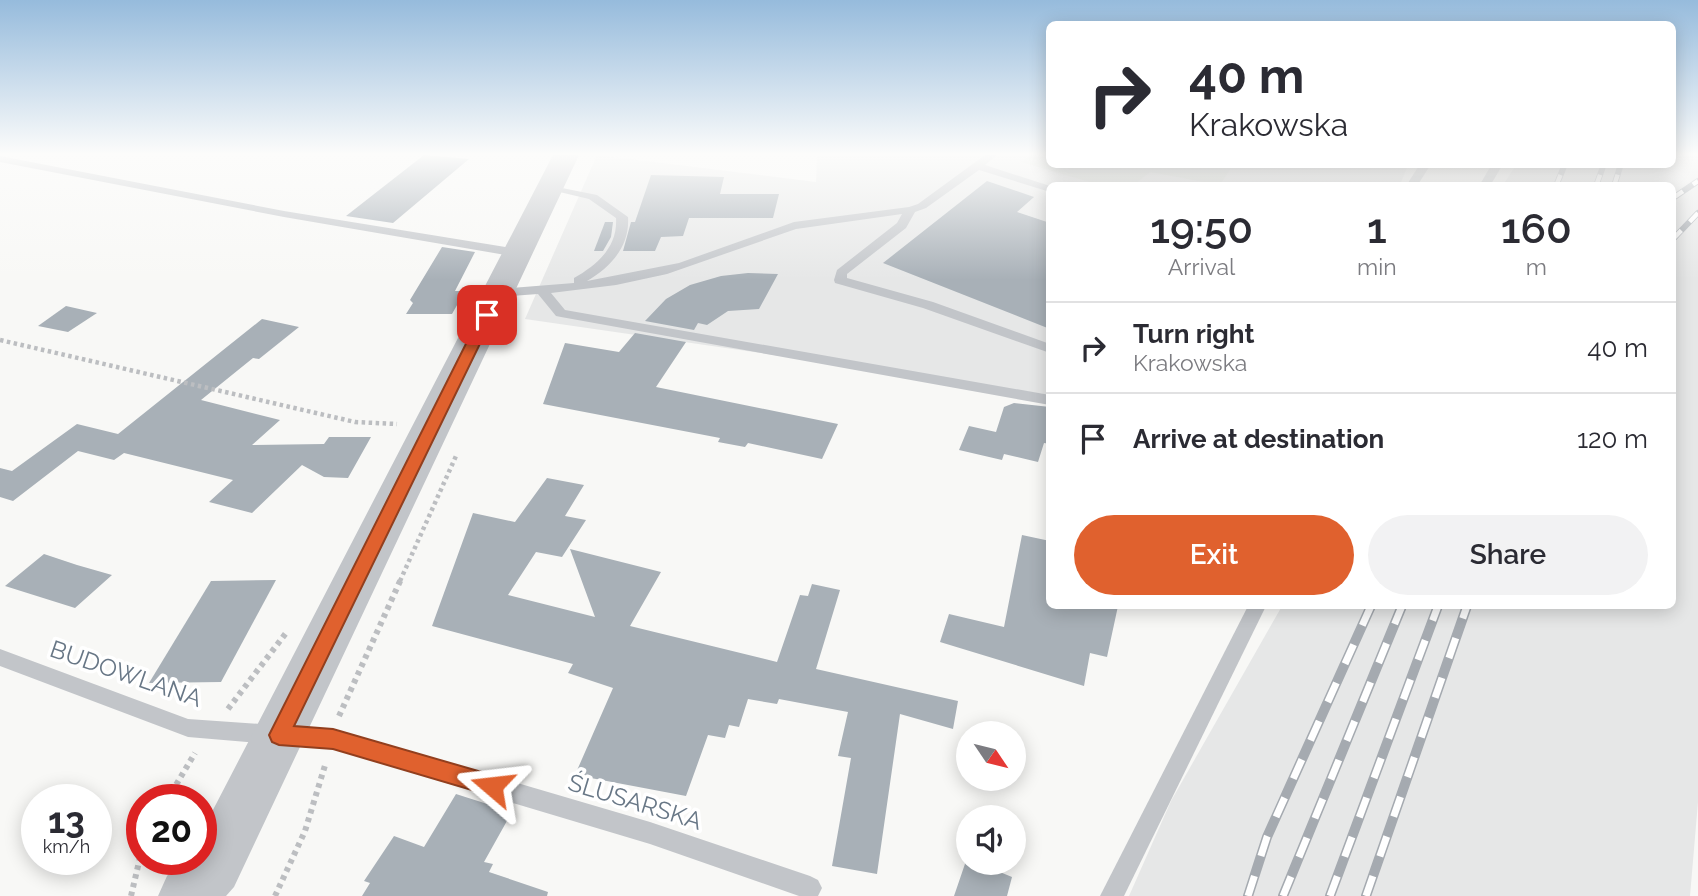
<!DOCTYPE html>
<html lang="en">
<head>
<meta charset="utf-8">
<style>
	body { margin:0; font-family:Raleway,sans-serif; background:#f2f2f3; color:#2b2b33; height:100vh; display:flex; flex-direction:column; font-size:26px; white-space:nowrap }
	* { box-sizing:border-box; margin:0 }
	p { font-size:23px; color:#7c7c81 }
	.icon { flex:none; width:38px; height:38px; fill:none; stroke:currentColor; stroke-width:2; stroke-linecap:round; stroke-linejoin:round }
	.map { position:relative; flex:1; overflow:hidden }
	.side { position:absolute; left:1046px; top:182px; width:630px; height:427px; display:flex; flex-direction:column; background:#fff; border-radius:10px; box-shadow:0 4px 18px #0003 }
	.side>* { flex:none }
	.guide { position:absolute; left:1046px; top:21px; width:630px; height:147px; border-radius:10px; box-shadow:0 4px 18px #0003; background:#fff; color:#2b2b33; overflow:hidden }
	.needle { width:46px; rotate:125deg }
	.controls { position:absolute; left:956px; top:721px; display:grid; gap:14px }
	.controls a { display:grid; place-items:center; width:70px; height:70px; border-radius:50%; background:#fff; box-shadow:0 4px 18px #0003; font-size:35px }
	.speed { position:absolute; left:21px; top:784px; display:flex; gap:14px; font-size:35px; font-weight:700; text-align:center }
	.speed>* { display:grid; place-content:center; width:91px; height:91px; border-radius:50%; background:#fff; box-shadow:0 4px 18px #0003; line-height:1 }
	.speed small { font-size:18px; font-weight:400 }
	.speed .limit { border:10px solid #d22; background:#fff; color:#111 }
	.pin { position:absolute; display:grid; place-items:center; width:60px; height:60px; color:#fff; margin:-30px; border-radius:14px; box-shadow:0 4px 10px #0006 }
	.me { position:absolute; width:77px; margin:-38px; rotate:287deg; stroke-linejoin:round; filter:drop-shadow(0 0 5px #0008) }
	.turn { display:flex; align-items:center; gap:24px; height:147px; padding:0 28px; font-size:32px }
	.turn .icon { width:91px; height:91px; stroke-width:2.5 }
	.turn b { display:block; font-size:49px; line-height:60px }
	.eta { display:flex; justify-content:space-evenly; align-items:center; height:119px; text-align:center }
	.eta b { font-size:42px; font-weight:600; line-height:49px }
	.action { display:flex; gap:14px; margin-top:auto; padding:14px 28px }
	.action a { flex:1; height:80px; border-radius:42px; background:#e0612e; color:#fff; font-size:28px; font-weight:600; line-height:80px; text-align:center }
	.action a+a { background:#f2f2f3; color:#2b2b33 }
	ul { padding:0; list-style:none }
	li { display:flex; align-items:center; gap:21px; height:91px; padding:0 28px; border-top:2px solid #e1e1e2 }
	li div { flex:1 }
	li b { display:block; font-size:26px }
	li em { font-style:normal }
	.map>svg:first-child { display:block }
</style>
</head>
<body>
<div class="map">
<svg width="1698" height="896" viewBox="0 0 1698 896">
	<rect width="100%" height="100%" fill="#f8f8f6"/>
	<g fill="#e6e7e7">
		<path d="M597,155L816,182L817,155H1050V164L1408,165L1400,185L1050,186V395L525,319Z"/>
		<path d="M1673,155H1698V802L1690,896H1129L1171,801L1282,606H1673V186L1503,185L1516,165L1673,164Z"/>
	</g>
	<path fill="#d9dfd7" d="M1030,155H1050V164L1233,165L1220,185L1150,172L1134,185H1100L1021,162Z"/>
	<g fill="#a8b0b7">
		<path d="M424,155L469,159L393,223L346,216Z"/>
		<path d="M651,175L724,177L720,194H779L773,218H689L683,236L661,237L655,251H623L631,222H635Z"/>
		<path d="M987,181L1034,197L1017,212L1050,223V329L883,263Z"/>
		<path d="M605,222H613L611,237L603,251H594Z"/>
		<path d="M442,247L475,252L455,291H465L452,314H406L413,303L410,300Z"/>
		<path d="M748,273L778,274L759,309L728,311L707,325L698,323L694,330L645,321L666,299L690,285L721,276Z"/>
		<path d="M66,306L97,313L68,332L38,326Z"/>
		<path d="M262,319L299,327L259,359L253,358L201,400L280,420L252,445L324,444L329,437H371L348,478L324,477L302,465L252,513L209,502L233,480L124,453L114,460L78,451L13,501L0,497V468L12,471L77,424L118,434Z"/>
		<path d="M635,333L686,342L656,387L838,424L822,459L748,443L745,447L718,442L720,438L543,404L565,343L619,352Z"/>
		<path d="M1014,403L1050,407V444L1044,443L1038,462L1004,454L1002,460L959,450L969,426L996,432L1004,407Z"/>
		<path d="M547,478L584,485L565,516L586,520L562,557L536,552L508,595L595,617L570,549L661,572L630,626L777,662L800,595L808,596L812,584L840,590L816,669L958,701L953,729L900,714L877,874L832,866L851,758L838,756L848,712L779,699L777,704L748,699L739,727L729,725L725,738L708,735L686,796L575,775L613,688L568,673L573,664L432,626L473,513L515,522Z"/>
		<path d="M1022,535L1050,541V606H1118L1107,657L1090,653L1084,686L940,642L949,614L1004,627Z"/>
		<path d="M44,554L77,565L112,575L75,608L5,586Z"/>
		<path d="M276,580L221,682L149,683L211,581Z"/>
		<path d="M456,794L512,812L484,862L493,864L489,872L548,892L547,896H362L370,883L364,881L394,836L424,847Z"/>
		<path d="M967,858L968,863H978L1012,877L1007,896H954Z"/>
	</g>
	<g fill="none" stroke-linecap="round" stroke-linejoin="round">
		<g stroke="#bcbec1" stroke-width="4.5" stroke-dasharray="3.5 3.5" stroke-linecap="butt">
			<path d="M0,340L355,422L397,424"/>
			<path d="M400,581L456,456"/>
		</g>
		<g stroke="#bcbec1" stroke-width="6" stroke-dasharray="4.5 4.5" stroke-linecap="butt">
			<path d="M228,709L286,633"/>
			<path d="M339,716L401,579"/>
			<path d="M167,800L195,753"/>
			<path d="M131,896L142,849"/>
			<path d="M275,896L305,831L326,762"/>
		</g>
		<g fill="#c2c5c9" fill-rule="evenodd">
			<path d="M985,155H997L985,165L1050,186V192L979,170L926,208L915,212L906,228L847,274V278L933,302L1050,344V353L923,308L835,283L834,280L837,270L897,223L902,214L796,229L667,274L616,285L551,293L565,310L1050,395V405L561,317L556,316L538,294L498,297L492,293L498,289L574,283V278C597,265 618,247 616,218L589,199L547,189V185L597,195L628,217C630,246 611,267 587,281L679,263L794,222L909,207L918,204Z"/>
			<path d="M0,156L284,211L518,249L524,253L518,257L284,217L0,162Z"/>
			<path d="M1420,164H1431L1417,186H1406Z"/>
			<path d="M1492,164H1503L1490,186H1479Z"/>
			<path d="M1248,606H1266L1124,896H1100Z"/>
			<path d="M0,649L188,719L333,729L650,822L810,876L818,880L822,888L818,896H799L650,844L333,749L188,737L0,666Z"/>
		</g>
		<path fill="#c2c5c9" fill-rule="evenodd" d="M553,155H579L234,887L226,896H158L167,876L182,859H201V833Z"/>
		<defs>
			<g id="rail-far1">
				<path d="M1556,186L1565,164"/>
				<path d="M1596,186L1604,164"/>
				<path d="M1614,186L1621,164"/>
				<path d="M1673,198L1698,181"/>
				<path d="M1673,239L1698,213"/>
			</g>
			<g id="rail">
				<path d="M1248,896L1267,837L1371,606"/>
				<path d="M1283,896L1402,606"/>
				<path d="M1330,896L1438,606"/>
				<path d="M1366,896L1467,606"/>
			</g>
		</defs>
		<use href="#rail-far1" stroke="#a5aab0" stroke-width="6"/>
		<use href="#rail" stroke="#a5aab0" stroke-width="10"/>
		<use href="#rail-far1" stroke="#fff" stroke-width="4.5" stroke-dasharray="12" stroke-linecap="butt"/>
		<use href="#rail" stroke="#fff" stroke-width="7" stroke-dasharray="21" stroke-linecap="butt"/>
	</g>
	<linearGradient id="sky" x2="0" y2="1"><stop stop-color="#96bbdc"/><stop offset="0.55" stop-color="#fcfcfb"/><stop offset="1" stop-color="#fcfcfb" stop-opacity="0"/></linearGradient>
	<rect width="1698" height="280" fill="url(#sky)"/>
	<path fill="#e0612e" stroke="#923f1e" stroke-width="2" d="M482,312L494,315L294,726L333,729L492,775L499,778L503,786L499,793L492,796L333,749L279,745L272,742L269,735Z"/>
	<g text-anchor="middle" stroke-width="7" stroke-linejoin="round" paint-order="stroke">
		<g font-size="24" fill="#687786" stroke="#fff">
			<text transform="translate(126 674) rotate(19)" y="8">BUDOWLANA</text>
			<text transform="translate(635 802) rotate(17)" y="8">ŚLUSARSKA</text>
		</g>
	</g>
</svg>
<div class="controls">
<a><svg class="needle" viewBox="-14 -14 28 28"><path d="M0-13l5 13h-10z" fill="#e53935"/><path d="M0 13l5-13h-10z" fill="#7c7c81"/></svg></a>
<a><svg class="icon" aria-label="sound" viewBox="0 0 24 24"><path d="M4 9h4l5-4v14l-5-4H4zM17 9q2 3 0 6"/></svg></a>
</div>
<div class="speed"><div>13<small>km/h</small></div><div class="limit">20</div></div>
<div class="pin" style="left:487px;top:315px;background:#d93025"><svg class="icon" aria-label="arrive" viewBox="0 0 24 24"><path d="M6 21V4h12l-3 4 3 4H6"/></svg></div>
<svg class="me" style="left:492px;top:786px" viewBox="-20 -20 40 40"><path d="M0-17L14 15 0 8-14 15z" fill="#e0612e" stroke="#fff" stroke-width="4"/></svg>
<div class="guide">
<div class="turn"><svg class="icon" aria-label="right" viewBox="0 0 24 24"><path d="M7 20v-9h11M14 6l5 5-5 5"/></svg><div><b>40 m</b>Krakowska</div></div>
</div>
<section class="side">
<div class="eta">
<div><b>19:50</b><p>Arrival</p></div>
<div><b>1</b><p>min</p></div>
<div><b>160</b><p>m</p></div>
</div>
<ul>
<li><svg class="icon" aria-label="right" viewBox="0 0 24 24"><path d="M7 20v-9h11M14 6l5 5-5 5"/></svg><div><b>Turn right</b><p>Krakowska</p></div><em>40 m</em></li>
<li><svg class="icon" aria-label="arrive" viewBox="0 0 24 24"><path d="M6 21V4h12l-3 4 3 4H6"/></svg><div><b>Arrive at destination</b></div><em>120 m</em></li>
</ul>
<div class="action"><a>Exit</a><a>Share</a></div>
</section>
</div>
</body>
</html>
